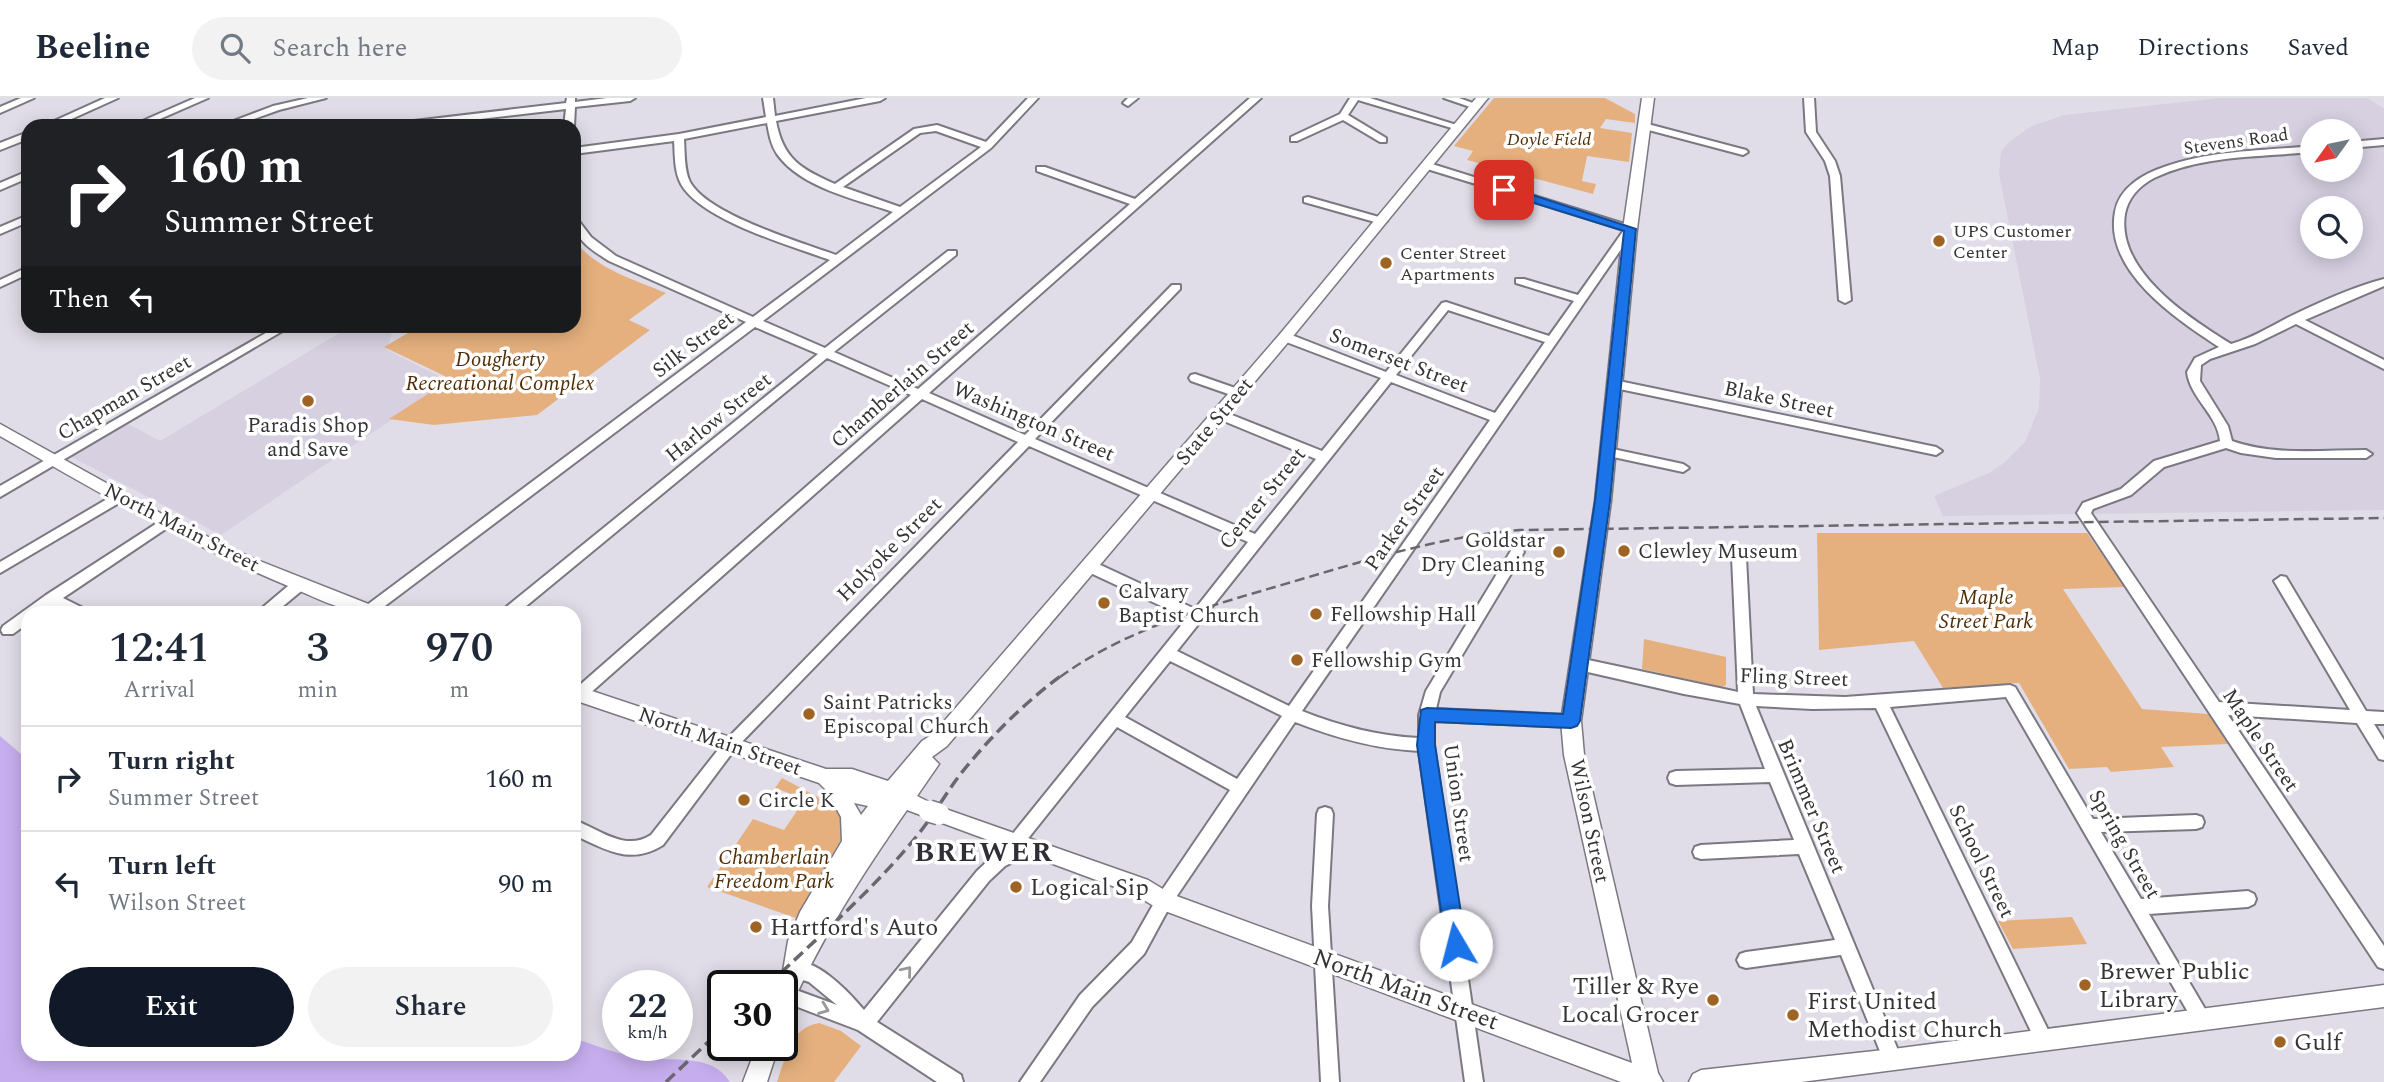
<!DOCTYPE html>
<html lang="en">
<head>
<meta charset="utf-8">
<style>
	body { margin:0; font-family:Spectral,serif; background:#f2f2f3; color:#1f2937; height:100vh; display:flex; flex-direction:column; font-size:26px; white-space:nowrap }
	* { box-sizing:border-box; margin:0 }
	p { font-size:23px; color:#747a83 }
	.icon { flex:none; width:38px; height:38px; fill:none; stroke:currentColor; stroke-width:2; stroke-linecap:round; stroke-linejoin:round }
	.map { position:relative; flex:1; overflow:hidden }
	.sheet { position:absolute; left:21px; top:508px; width:560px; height:455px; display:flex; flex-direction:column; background:#fff; border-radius:21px; box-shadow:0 4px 18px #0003 }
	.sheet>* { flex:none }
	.hud { position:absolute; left:21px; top:21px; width:560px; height:214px; border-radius:21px; box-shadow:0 4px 18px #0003; background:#202124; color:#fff; overflow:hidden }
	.needle { width:46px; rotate:237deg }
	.fabs { position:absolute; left:2300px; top:21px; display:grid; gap:14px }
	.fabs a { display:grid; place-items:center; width:63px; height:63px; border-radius:50%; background:#fff; box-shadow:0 4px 18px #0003; font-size:35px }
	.speed { position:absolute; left:602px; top:872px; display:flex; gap:14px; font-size:35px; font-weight:700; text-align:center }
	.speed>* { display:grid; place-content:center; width:91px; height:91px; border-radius:50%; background:#fff; box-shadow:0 4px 18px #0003; line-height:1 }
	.speed small { font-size:18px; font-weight:400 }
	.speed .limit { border:4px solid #111; border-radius:10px; background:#fff; color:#111 }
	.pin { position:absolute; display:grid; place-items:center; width:60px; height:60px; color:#fff; margin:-30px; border-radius:14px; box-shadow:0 4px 10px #0006 }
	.me { position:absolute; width:77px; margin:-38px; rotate:352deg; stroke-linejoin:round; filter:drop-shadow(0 0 5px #0008) }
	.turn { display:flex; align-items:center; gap:24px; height:147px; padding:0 28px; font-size:32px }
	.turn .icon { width:91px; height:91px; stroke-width:2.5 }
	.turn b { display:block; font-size:49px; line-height:60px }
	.then { display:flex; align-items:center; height:66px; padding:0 28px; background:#0003; gap:14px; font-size:26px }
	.eta { display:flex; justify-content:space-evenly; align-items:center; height:119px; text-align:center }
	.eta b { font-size:42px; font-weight:600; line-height:49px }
	.button { display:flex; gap:14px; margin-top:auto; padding:14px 28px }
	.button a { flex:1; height:80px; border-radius:42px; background:#111827; color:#fff; font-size:28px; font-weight:600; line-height:80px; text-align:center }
	.button a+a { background:#f2f2f3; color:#1f2937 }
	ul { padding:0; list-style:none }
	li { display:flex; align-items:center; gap:21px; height:105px; padding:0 28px; border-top:2px solid #e0e1e3 }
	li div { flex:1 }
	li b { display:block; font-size:26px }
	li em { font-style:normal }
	header { display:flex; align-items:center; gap:42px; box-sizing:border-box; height:98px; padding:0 35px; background:#fff; border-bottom:2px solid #e0e1e3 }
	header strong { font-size:33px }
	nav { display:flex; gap:38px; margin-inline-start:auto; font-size:24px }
	.search { width:490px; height:63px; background:#f2f2f3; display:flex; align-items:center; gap:18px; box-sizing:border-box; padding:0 24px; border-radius:38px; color:#747a83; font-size:26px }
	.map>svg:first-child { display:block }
</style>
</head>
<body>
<header>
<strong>Beeline</strong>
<div class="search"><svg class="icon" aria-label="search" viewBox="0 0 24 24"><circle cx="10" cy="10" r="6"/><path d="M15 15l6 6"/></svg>Search here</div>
<nav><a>Map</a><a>Directions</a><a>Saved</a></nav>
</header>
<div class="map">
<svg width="2384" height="984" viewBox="0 0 2384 984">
	<rect width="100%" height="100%" fill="#e1dde8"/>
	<g fill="#d6d0e1" fill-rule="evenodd">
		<path d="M2219,0H2367L2384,10V412L1943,418L1934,398L1989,375L2004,365L2025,344L2039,310L2040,281L1999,76L2001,53L2009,44L2032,28L2064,17ZM2312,33H2350V72H2312ZM2312,110H2350V149H2312Z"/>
		<path d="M351,228H379L392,234L387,252L449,283L221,437L64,355L119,321L160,343Z"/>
	</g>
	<g fill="#e5b07e">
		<path d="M1494,0H1605L1635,16V25L1606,21L1600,30L1632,35L1629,64L1587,58L1582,83L1596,86L1593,96L1467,62L1473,53L1454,48Z"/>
		<path d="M574,142C596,171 633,181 666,195L629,222L650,232L537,317L434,327L389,321L451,281L384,249L420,228H574Z"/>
		<path d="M1817,435H2087L2125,489L2063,491L2142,611L2208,616L2228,646L2161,649L2174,669L2111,674L2107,669L2069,671L2019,585L1943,590L1914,543L1819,552Z"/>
		<path d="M1644,541L1726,559V587L1722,589L1642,571Z"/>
		<path d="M782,680L833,707L841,717L843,738L796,820L707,789L753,721L784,732L805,701L775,690Z"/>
		<path d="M2072,819L2087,846L2013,851L1998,823Z"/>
		<path d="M819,925L841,933L861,948L834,984H777C786,960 789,930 819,925Z"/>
	</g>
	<path fill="#c6aeee" d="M0,638L28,662V956H574V940C595,947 616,956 638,959C669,965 711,953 730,984H0Z"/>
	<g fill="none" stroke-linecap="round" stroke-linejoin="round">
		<defs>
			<g id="minor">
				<path d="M21,0H34L0,15V9Z"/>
				<path d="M105,0H118L56,28H43Z"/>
				<path d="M195,0H208L144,28H131Z"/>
				<path d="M308,0H326L279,12L234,28H220L273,8Z"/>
				<path d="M567,0H575V4L607,0H635L630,3L575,9L574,28H564L566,11L421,28H392L397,25L566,5Z"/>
				<path d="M763,0H773L775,18L866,0H885L880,3L776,23C783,61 801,71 835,86L914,31L937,27L986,44L1028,0H1038L991,50L763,223L825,250L948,153H956V157L834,254L918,291L1130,106L1037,73V69H1045L1135,101L1250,0H1261L929,295L1025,337L1172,187H1180V191L1035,341L1255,436L1316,361L1214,319L1212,316L1214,313H1222L1322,353L1381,280L1281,242V236H1289L1386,274L1442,205L1446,204L1549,238L1574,203L1516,185V181H1524L1578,197L1624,132L1424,70V66H1432L1634,129L1635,131L1302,613C1340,628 1377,638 1419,640V617L1426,593L1512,451H1522L1524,454L1440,594L1436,611L1571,617L1576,619L1579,623L1576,627L1571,629L1434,623V647L1483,984H1465L1419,653C1375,651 1336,640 1295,624L1170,808L1144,856L1092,909L1040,984H1020L1080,897L1132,844L1158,798L1230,692L1117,629L1022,748L1025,754L1023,759L1005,768L989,783L877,924L961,977L963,984H937L858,932L782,903V889L785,888L837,907L809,884L787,877L784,871L787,865C813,855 849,894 864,912L977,773L993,758L1012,748L1009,743L1011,738L1187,520L1084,472L1082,468L1084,464H1094L1195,511L1248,444L1029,348L735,651L663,747C630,768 605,751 574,737V722C599,731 625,754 651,737L725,643L1018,344L922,301L579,605L574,607V592L911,297L827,260L519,514H503L505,510L818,256L755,229L377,514H361L363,510L746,224L609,163C592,152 574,142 574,121L578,122L591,139L616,158L753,219L830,162C791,148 701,122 681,86C674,73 675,56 674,43L574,56V50L679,36L766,19ZM767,25C769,36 771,47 777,56C801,90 856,101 893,114L836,157C801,144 708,117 690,84C684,72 685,55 684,41ZM936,33L981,49L900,109L843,89L920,35ZM1448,212L1545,244L1495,315L1396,277ZM1391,284L1490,322L1289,608L1177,553ZM1170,563L1282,618L1237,681L1125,619Z"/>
				<path d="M1128,0H1138L1128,8L1123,5Z"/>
				<path d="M1350,0H1370L1463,29L1455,31L1358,2L1348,17L1386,40V44H1380L1343,22L1297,43H1291V39L1340,16Z"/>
				<path d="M1444,0H1459L1481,8L1476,11Z"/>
				<path d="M1804,0H1814L1816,34L1835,63L1840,78L1851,202L1845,205L1839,202L1830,78L1825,63L1806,34Z"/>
				<path d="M1644,25L1746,52L1748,54L1743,57L1641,30L1639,28Z"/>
				<path d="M28,34V41L0,52V45Z"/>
				<path d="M2384,41V47L2350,50V44Z"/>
				<path d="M2312,48V54C2260,59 2201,57 2154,80C2139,88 2128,100 2125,116C2116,173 2189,220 2231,246C2253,240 2271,228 2291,218C2320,204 2353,189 2384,181V188L2305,222L2384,262V271L2296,226L2255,246L2210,261L2201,267L2200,283L2228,328L2232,343C2274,358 2322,352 2366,352L2372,356L2366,360H2276L2241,355L2226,350L2164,369L2131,397L2093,411L2091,415L2219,604L2350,612L2274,483L2281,478L2286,479L2366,613L2384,614V626H2374L2384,642V662L2379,661L2357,625L2228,617L2384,848V871L2378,869L2077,415L2083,405L2121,391L2154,363L2220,343C2218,317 2190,300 2187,274L2195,260L2219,249C2176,221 2104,173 2115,114C2119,90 2143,76 2164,69C2211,52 2263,53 2312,48Z"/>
				<path d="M28,73V80L0,92V85Z"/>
				<path d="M1308,99L1386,121L1387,123L1382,126L1304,104V100Z"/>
				<path d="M28,117V124L0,136V129Z"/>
				<path d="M28,169V176L0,189V182Z"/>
				<path d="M278,228H291L0,399V388Z"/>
				<path d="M1195,276L1241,292L1243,295L1237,299L1191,283L1189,280L1191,277Z"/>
				<path d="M1614,282L1936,349L1942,353L1936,357L1610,289L1608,286Z"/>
				<path d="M1608,350L1683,366L1689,370L1683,374L1604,357L1602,354Z"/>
				<path d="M119,394L126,399L124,402L0,475V464Z"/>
				<path d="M165,420L172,425L170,428L63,500L83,510L85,514H66L52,508L42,514H28V525L13,536H3L1,532L3,528L46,497Z"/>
				<path d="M1739,454L1746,459L1753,596L1845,599L2010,587L2015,589L2093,721L2196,717L2202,719L2204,724L2202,729L2196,731L2101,734L2141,801L2248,793L2254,796L2256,801L2254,806L2248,809L2149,816L2208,916L2211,922L2208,928L2202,931L2196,928L2006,599L1890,609L2050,936L2053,942L2050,948L2044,951L2038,948L1876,610L1812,611L1756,608L1902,962L1900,968L1893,971L1886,968L1841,857L1746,870L1740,868L1737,862L1740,856L1746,854L1835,842L1799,756L1701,761L1695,759L1693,754L1695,749L1701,747L1794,742L1770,684L1676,687L1670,685L1668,680L1670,675L1676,673L1765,671L1740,606L1684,596L1579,572L1574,570L1572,566L1574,562L1579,560L1738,594L1732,459Z"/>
				<path d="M300,481L305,482L307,486L305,490L276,514H260L262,510L295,482Z"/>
				<path d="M1325,709L1331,711L1333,716L1328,808L1339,984H1321L1312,808L1317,716L1319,711Z"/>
			</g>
			<g id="major">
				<path d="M1476,0H1488L1290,242L947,648L932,659L939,666L917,698L937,708L1148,782L1171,796L1632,965L1564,657L1561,623L1595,403L1623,131L1642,0H1654L1637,131L1611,403L1581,623L1584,657L1658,975L1663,984H1621L1157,810L1134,796L907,712C863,775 821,840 790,911L782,914V887H777L783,873L788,843L800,814L842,743L841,719L827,693L819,685L574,602V587L826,671H852L888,683L922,643L933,636L1280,236ZM854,705L868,708L861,717Z"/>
				<path d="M0,326L171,421L252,460L376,509L379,514C348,517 321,502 293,490C190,448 96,393 0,338Z"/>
				<path d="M2384,887V909L1801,984H1689L1693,976L1701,972L1893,951Z"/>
				<path d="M757,947H779L767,984H743Z"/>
			</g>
		</defs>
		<use href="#minor" stroke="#7b7881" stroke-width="4"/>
		<use href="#major" stroke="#7b7881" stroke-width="3"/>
		<use href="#minor" fill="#fff" fill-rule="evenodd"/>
		<use href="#major" fill="#fff" fill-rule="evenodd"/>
		<path stroke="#6a686e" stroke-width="2.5" stroke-dasharray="10 5" stroke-linecap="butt" d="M1060,579C1132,527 1218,506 1302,481C1377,459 1441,439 1520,432L2384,420"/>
		<g stroke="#6a686e" stroke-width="3.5" stroke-dasharray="12 6" stroke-linecap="butt">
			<path d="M768,887C818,839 872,793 916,739C932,720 944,698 959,678C989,640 1024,605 1062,577"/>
			<path d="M666,984L723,930"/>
		</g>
		<defs>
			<path id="major-bridge" d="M929,713L939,716"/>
		</defs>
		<use href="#major-bridge" stroke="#7b7881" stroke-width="24" stroke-linecap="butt"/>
		<use href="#major-bridge" stroke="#fff" stroke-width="21"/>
	</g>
	<defs><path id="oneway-chevron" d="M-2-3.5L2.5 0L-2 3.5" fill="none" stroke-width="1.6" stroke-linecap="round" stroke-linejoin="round" transform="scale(1.75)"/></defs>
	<g stroke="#9a999a">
		<use href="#oneway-chevron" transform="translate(907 873) rotate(-51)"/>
		<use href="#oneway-chevron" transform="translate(824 911) rotate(21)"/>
	</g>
	<path fill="#1a73e8" stroke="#114b97" stroke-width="2" d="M1499,89H1508L1636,131L1610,403L1580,623L1577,628L1571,630L1435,624V647L1466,847L1463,854L1456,856L1449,854L1446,847L1417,647L1421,612L1427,610L1563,616L1595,403L1624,133L1499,94Z"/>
	<g fill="#9f6424" stroke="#fff" stroke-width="2.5">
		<circle cx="1939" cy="143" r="7"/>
		<circle cx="1386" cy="165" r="7"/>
		<circle cx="308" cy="303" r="7"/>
		<circle cx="1624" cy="453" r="7"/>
		<circle cx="1559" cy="454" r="7"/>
		<circle cx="1104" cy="505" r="7"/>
		<circle cx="1316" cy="516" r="7"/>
		<circle cx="1297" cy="562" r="7"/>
		<circle cx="809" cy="616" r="7"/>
		<circle cx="744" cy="702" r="7"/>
		<circle cx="1016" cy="789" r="7"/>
		<circle cx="756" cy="829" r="7"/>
		<circle cx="2085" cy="887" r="7"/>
		<circle cx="1713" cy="902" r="7"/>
		<circle cx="1793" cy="917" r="7"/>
		<circle cx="2280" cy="944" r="7"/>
	</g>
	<g text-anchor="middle" stroke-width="7" stroke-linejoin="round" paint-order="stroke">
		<g font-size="18" font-style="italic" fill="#512e04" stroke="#fff">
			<text x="1549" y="47">Doyle Field</text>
		</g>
		<g font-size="18" fill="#343336" stroke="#fff">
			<text transform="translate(2236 43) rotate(-8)" y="6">Stevens Road</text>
		</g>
		<g font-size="18" fill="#343336" stroke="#fff" text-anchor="start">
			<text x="1953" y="139">UPS Customer<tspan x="1953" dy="21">Center</tspan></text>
			<text x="1400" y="161">Center Street<tspan x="1400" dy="21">Apartments</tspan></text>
		</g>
		<g font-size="21" fill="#343336" stroke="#fff">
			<text transform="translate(693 246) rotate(-37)" y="7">Silk Street</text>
			<text transform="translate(1399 262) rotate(21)" y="7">Somerset Street</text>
			<text transform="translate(902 286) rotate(-41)" y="7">Chamberlain Street</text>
			<text transform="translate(124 299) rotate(-30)" y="7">Chapman Street</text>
			<text transform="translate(1779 301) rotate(12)" y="7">Blake Street</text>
			<text transform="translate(718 319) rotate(-39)" y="7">Harlow Street</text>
			<text transform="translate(1034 323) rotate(23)" y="7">Washington Street</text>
			<text transform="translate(1214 323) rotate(-50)" y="7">State Street</text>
			<text transform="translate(1262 400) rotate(-51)" y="7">Center Street</text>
			<text transform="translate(1404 420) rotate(-55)" y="7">Parker Street</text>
			<text transform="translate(182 429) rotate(27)" y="7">North Main Street</text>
			<text transform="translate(889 451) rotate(-45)" y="7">Holyoke Street</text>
			<text transform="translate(1794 579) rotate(2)" y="7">Fling Street</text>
			<text transform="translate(2261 642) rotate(56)" y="7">Maple Street</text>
			<text transform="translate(720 643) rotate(19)" y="7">North Main Street</text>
			<text transform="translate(1459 705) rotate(82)" y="7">Union Street</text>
			<text transform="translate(1812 708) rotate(67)" y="7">Brimmer Street</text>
			<text transform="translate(1590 723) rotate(78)" y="7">Wilson Street</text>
			<text transform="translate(2125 746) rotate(60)" y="7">Spring Street</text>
			<text transform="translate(1982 763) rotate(64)" y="7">School Street</text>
		</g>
		<g font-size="21" font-style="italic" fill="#512e04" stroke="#fff">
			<text x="500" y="268">Dougherty<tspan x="500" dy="24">Recreational Complex</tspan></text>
			<text x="1986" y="506">Maple<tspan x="1986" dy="24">Street Park</tspan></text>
			<text x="774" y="766">Chamberlain<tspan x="774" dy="24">Freedom Park</tspan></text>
		</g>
		<g font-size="21" fill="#343336" stroke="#fff" text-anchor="start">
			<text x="308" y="334" text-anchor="middle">Paradis Shop<tspan x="308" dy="24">and Save</tspan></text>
			<text x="1545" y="449" text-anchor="end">Goldstar<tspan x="1545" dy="24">Dry Cleaning</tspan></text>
			<text x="1638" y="460">Clewley Museum</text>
			<text x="1118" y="500">Calvary<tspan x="1118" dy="24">Baptist Church</tspan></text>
			<text x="1330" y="523">Fellowship Hall</text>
			<text x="1311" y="569">Fellowship Gym</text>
			<text x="823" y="611">Saint Patricks<tspan x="823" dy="24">Episcopal Church</tspan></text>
			<text x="758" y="709">Circle K</text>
		</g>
		<g font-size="24" fill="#343336" stroke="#fff" text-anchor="start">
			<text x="1030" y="797">Logical Sip</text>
			<text x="770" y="837">Hartford's Auto</text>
			<text x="2099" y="881">Brewer Public<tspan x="2099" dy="28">Library</tspan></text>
			<text x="1699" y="896" text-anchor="end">Tiller &amp; Rye<tspan x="1699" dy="28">Local Grocer</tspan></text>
			<text x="1807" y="911">First United<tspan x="1807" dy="28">Methodist Church</tspan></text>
			<text x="2294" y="952">Gulf</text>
		</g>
		<g font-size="24" fill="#343336" stroke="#fff">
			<text transform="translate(1406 891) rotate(20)" y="8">North Main Street</text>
		</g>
		<g font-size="28" font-weight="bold" letter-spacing="2" fill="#312e36" stroke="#fff">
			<text x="984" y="763">BREWER</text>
		</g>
	</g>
</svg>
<div class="fabs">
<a><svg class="needle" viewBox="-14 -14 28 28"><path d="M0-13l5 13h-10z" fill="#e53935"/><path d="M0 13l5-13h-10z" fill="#747a83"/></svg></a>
<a><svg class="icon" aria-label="search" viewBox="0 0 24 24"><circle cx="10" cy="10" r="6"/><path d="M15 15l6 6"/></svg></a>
</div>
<div class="speed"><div>22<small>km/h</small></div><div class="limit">30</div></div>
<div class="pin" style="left:1504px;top:92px;background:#d93025"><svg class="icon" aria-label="arrive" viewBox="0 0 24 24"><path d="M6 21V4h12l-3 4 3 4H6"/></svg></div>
<svg class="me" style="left:1456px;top:847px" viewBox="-20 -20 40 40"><circle r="19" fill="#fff"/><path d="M0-13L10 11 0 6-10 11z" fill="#1a73e8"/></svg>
<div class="hud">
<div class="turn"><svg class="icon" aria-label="right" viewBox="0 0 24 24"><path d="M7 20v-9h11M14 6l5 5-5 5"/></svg><div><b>160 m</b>Summer Street</div></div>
<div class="then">Then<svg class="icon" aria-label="left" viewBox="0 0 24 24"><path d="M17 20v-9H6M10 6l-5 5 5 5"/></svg></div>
</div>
<section class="sheet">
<div class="eta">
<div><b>12:41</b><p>Arrival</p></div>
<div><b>3</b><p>min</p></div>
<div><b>970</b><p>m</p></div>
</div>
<ul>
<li><svg class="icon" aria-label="right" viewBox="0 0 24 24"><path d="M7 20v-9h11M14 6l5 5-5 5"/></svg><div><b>Turn right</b><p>Summer Street</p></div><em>160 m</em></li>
<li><svg class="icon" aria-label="left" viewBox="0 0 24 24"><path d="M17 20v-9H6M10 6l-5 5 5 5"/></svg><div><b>Turn left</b><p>Wilson Street</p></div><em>90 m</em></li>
</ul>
<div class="button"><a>Exit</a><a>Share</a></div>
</section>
</div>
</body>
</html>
